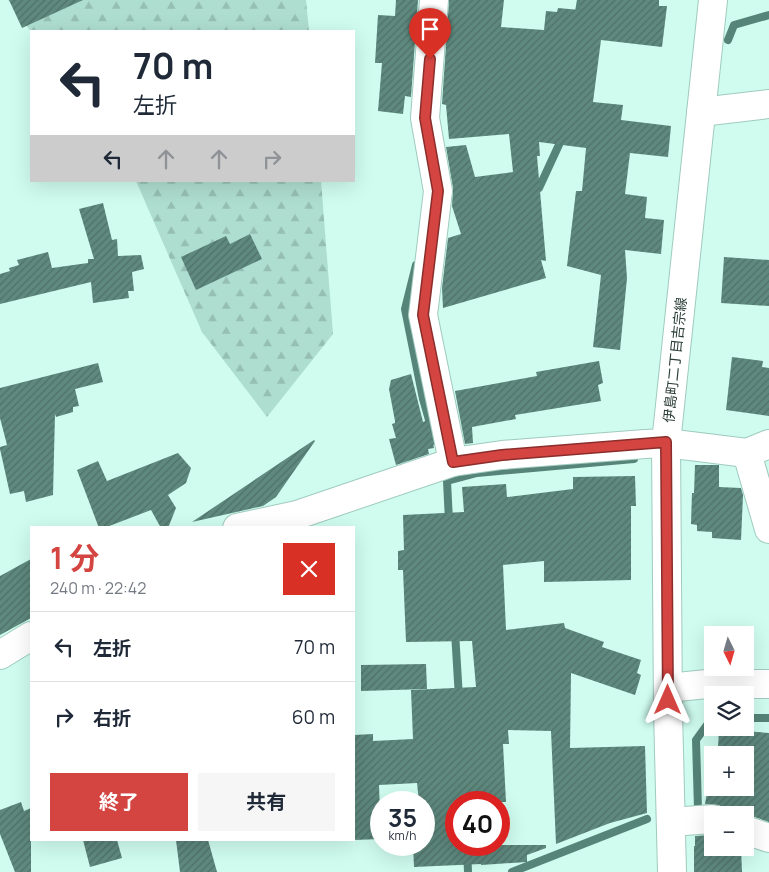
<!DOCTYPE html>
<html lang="ja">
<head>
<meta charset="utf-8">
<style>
	body { margin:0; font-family:Manrope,"Noto Sans JP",sans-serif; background:#f6f6f7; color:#1f2937; height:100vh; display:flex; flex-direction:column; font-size:19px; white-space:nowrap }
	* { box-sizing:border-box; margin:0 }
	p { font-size:16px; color:#747a83 }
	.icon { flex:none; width:28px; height:28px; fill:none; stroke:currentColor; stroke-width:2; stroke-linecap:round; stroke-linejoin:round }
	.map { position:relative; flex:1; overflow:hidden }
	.drawer { position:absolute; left:30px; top:526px; width:325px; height:315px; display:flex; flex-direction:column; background:#fff; border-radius:0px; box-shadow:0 5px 20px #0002 }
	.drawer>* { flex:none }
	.hud { position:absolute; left:30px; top:30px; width:325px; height:152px; border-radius:0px; box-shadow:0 5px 20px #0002; background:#fff; color:#1f2937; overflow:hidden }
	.needle { width:32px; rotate:175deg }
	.buttons { position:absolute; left:704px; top:626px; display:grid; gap:10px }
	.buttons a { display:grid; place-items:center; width:50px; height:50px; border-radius:0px; background:#fff; box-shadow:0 5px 20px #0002; font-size:25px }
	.speed { position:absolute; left:370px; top:791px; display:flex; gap:10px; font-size:25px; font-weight:700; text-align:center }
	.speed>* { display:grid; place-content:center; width:65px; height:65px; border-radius:50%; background:#fff; box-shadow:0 5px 20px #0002; line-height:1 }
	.speed small { font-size:12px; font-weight:400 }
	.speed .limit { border:8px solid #d22; background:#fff; color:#111 }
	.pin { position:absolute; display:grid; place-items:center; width:42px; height:42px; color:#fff; margin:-51px -21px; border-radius:50% 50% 50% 0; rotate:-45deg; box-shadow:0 0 5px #0007 }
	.pin .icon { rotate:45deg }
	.me { position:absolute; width:55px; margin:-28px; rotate:0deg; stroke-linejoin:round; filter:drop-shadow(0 0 4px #0008) }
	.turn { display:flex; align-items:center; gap:18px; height:105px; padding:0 20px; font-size:22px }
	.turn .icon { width:65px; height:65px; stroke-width:2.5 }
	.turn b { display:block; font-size:35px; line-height:42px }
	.lanes { display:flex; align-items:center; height:48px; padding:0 20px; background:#0003; justify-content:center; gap:25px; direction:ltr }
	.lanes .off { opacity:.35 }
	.round { display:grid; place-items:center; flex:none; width:52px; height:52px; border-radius:0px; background:#f6f6f7 }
	.overview { display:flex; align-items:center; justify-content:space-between; height:85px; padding:0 20px }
	h1 { font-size:30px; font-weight:700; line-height:38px; color:#d44542 }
	.primary-button { display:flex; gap:10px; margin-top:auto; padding:10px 20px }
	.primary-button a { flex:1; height:58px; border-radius:0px; background:#d44542; color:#fff; font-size:20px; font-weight:700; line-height:58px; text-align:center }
	.primary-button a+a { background:#f6f6f7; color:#1f2937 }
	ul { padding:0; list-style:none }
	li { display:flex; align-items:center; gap:15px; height:70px; padding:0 20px; border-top:1px solid #e0e1e3 }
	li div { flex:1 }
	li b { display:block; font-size:19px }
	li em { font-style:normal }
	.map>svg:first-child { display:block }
</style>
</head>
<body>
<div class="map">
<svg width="769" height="872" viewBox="0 0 769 872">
	<defs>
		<pattern id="forest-firs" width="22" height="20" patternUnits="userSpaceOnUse" patternTransform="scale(1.25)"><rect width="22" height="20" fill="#aeded0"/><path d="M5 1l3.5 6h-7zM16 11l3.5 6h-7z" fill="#96bfb3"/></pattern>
		<pattern id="building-hatch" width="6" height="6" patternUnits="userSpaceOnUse" patternTransform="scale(1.25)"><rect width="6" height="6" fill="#5f897e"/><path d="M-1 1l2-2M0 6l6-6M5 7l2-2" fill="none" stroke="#4f7168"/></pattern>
	</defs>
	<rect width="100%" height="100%" fill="#cffcef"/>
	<g fill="url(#forest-firs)">
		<path d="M8,0H306L309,31L31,32Z"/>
		<path d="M136,181H321L333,334L267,417L202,332Z"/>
	</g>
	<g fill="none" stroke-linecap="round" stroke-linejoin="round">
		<g stroke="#568478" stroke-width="8">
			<path d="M578,18L581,0"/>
			<path d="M728,40L734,25L769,15"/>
			<path d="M532,194L539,188L563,136"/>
			<path d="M416,265L405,309L423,399L435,441"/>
			<path d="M449,521L447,481L477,473L634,459"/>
			<path d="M455,632L459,698"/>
			<path d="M745,718H769"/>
			<path d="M691,811L698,809L696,740L712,718"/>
			<path d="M467,845L468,872"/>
			<path d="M512,872L647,819"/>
		</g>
	</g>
	<g fill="url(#building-hatch)">
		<path d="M9,0H83L22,28Z"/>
		<path d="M396,0H418L411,97L405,96L403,114L378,111L382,63H375L378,15L395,16Z"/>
		<path d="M449,0H504L501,27L544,30L546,11L557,12L558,8L580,10V0H659V6H667L662,47L601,40L593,102L623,105L621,120L671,126L668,157L630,153L625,194L647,197L645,218L664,220L661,254L625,250L627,278L620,350L593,347L601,275L567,266L576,191H582L586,148L539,142L540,156H537L546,261L541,260L546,278L443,308L442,288L448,238L461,234L452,206L453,188L446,147L466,145L475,177L513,172L509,134L449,139L446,105L442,104Z"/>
		<path d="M103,203L112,240L117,239L118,256L141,255L144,269L132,272L134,291H128L129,298L93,303L91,282L0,304V274L10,271L9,268L19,265L17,260L48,252L52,268L88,263V259H94L79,209Z"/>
		<path d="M250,234L262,259L196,290L181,257L226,236L230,244Z"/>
		<path d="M724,257L769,260V306L721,303Z"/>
		<path d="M732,357L763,361L762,367L769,368V416L726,410Z"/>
		<path d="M599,361L603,383L598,385L601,401L515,415L516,419L472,427L473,443L465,444L455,391L537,376L536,372Z"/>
		<path d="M98,363L103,382L75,389L79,406L73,407V412L56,417L55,414L53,495L26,502L24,491L10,494L0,449V447L7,445L0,418V388Z"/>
		<path d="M411,374L423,422L428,420L434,448L428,449L429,454L396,465L389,439L396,438L392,424L395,423V421L389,389L391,380Z"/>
		<path d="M314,440L315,441L276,497L263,506L192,522Z"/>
		<path d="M178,453L191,468L186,483L168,495L176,508L168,528H161L151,510L104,528H99L77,470L98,461L107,481Z"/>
		<path d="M695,465H719V487L741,488L743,495L741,540L712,538V532L697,531V525L691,524L692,493H694Z"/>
		<path d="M635,476L636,506H631V580L544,582V561L503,565L506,630L564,623L565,628L604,642L602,647L641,660L637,673L641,675L635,695L571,673L570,748L645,746L647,813L610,823L556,844L551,731L508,730L509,744H503L506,802H453L456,845H546V848L527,855V862L481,865V864L414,867L413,845H424V802H419L417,783L379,785L381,839L354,840V735L373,734V741L413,739L411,690L476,687L472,641L406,642L403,570H398V551L404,550L403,515L464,512L462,487L506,484L507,497L573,489V477Z"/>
		<path d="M31,559V618L0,635V576Z"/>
		<path d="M426,664L427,689L361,691V665Z"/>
		<path d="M719,729L769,733V822L749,815H727L725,810L719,805L705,804L712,764V788H745V755H714L715,748H718Z"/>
		<path d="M21,802L24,811L31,808V872H15L0,834V810Z"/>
		<path d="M712,835V848H741L742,872H694V846H695V836Z"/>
		<path d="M83,840H117L122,858L90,867Z"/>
		<path d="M176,840H208L217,872H180Z"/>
	</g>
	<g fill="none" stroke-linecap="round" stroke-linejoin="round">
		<defs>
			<g id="street">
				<path d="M434,0L425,118L438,191L423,315L453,462"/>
				<path d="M701,112L769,104"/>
				<path d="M747,453L769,529"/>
				<path d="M237,528L297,515L453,462L502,455L645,444L666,443L747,453L769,444"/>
				<path d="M0,655L31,636"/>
				<path d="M668,688L707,684H769"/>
				<path d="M671,822L712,819"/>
				<path d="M745,830L769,838"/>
			</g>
			<path id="secondary" d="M672,872L668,711L666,443L713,0"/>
		</defs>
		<use href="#street" stroke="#9fcbbe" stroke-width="30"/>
		<use href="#secondary" stroke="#9fcbbe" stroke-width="30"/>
		<use href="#street" stroke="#fff" stroke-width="28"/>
		<use href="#secondary" stroke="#fff" stroke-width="28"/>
	</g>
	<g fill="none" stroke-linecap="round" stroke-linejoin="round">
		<defs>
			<path id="route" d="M430,59L425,118L438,191L423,315L453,462L502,455L666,442L668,700"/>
		</defs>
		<use href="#route" stroke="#8a2d2b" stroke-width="12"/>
		<use href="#route" stroke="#d44542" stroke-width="9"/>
	</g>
	<g text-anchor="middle" stroke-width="5" stroke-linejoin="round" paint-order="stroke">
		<g font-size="14" fill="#2b3d38" stroke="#fff">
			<text transform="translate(675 360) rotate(-84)" y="5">伊島町二丁目吉宗線</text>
		</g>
	</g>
</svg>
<div class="buttons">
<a><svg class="needle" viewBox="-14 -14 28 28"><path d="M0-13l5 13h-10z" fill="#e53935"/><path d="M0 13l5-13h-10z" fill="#747a83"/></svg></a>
<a><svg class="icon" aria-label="layers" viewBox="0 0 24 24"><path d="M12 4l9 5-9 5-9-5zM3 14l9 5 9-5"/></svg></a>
<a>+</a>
<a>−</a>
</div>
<div class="speed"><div>35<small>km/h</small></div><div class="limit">40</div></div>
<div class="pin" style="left:430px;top:59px;background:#d93025"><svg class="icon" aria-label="arrive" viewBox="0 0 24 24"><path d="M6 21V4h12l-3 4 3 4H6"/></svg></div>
<svg class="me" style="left:668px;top:700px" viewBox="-20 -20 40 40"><path d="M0-17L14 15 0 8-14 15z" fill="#d44542" stroke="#fff" stroke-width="4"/></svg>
<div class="hud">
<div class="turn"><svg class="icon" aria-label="left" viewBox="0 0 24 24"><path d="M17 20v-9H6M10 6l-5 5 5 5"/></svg><div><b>70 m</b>左折</div></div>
<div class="lanes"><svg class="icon" aria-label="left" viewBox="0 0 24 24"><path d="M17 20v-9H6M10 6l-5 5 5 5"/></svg><svg class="icon off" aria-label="ahead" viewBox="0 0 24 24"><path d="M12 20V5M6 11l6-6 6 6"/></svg><svg class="icon off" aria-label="ahead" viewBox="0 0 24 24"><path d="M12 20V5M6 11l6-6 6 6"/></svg><svg class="icon off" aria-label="right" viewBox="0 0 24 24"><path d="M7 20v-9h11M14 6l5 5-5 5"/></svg></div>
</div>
<section class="drawer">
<div class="overview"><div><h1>1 分</h1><p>240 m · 22:42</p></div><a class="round" style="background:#d93025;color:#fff"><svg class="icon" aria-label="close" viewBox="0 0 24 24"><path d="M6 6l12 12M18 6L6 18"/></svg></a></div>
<ul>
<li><svg class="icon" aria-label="left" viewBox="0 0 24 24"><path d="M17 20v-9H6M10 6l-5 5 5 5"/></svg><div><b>左折</b></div><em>70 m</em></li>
<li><svg class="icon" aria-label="right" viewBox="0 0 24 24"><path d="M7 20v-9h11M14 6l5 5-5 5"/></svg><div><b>右折</b></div><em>60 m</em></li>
</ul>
<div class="primary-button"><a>終了</a><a>共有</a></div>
</section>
</div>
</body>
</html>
